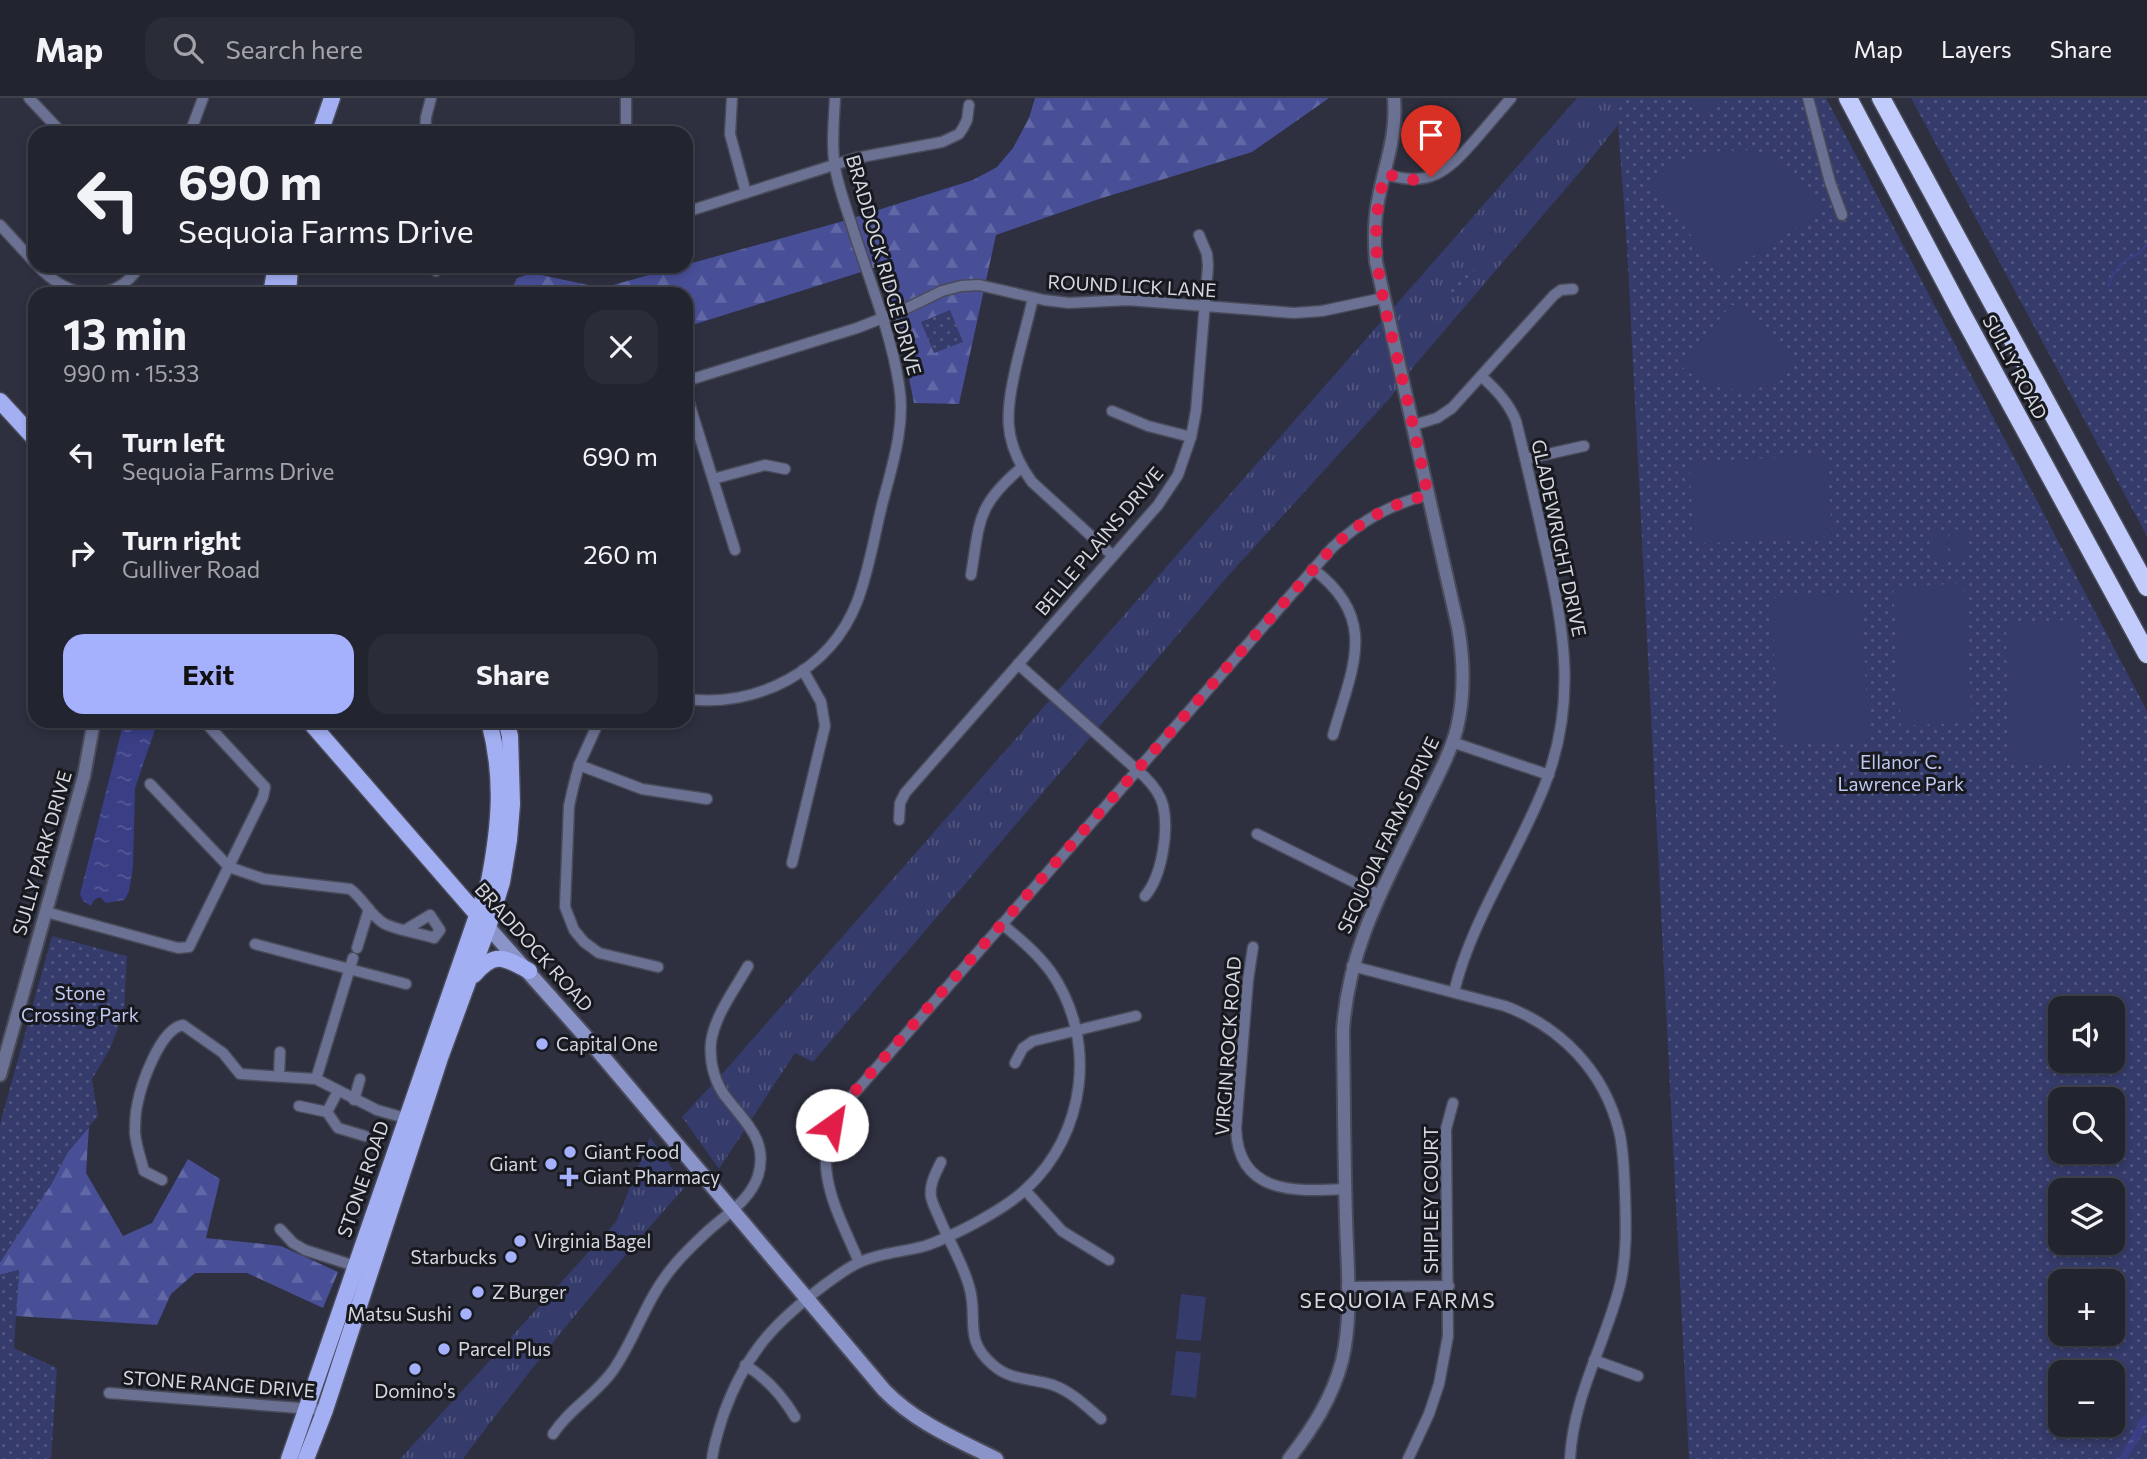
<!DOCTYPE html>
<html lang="en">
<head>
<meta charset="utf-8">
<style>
	body { margin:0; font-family:Commissioner,sans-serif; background:#2a2c37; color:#f1f3f6; height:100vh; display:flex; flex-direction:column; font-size:26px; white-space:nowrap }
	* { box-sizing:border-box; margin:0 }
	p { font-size:23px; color:#a2a4aa }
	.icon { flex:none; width:38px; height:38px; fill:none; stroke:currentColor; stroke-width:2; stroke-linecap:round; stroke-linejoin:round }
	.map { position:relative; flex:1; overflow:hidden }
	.sheet { position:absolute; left:28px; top:189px; width:665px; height:441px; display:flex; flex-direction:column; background:#22242f; border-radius:21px; box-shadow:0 4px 10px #0003,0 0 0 2px #3f414b }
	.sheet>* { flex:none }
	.top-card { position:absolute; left:28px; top:28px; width:665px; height:147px; border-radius:21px; box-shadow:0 4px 10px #0003,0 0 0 2px #3f414b; background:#22242f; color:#f1f3f6; overflow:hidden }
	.fabs { position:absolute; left:2048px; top:898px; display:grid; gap:14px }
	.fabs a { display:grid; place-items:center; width:77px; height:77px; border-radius:14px; background:#22242f; box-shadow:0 4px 10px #0003,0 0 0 2px #3f414b; font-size:35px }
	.pin { position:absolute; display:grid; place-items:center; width:60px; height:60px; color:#fff; margin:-72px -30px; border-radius:50% 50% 50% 0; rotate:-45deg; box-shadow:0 0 7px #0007 }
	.pin .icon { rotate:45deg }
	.me { position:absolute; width:77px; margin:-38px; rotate:32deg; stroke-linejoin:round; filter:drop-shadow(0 0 5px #0008) }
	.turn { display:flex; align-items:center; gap:24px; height:147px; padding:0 35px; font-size:32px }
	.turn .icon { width:91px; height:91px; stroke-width:2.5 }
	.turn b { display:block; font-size:49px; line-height:60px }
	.round { display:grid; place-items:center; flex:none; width:74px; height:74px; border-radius:21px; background:#2a2c37 }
	.head { display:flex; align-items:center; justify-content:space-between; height:119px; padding:0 35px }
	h1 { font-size:42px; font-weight:700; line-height:52px }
	.cta { display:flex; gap:14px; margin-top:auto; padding:14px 35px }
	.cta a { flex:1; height:80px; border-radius:21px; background:#a5b1fc; color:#111; font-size:28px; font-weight:700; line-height:80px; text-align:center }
	.cta a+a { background:#2a2c37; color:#f1f3f6 }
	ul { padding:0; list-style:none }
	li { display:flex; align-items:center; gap:21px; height:98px; padding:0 35px }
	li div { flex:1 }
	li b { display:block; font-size:26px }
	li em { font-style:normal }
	header { display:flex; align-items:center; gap:42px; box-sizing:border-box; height:98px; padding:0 35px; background:#22242f; border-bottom:2px solid #3f414b }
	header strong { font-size:33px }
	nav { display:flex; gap:38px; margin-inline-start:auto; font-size:24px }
	.search { width:490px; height:63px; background:#2a2c37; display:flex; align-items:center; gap:18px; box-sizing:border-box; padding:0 24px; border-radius:21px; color:#a2a4aa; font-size:26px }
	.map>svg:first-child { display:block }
</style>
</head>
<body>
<header>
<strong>Map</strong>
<div class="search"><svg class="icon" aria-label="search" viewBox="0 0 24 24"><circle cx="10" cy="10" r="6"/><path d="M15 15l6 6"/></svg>Search here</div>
<nav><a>Map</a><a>Layers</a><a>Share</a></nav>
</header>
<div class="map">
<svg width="2147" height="1361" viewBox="0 0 2147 1361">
	<defs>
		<pattern id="grass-tufts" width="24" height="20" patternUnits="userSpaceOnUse" patternTransform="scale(1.75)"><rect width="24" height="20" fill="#353b6a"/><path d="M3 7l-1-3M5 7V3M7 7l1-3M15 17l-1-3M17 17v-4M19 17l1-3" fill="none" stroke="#51577f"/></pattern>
		<pattern id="forest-firs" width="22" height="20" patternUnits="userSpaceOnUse" patternTransform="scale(1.75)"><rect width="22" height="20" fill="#484f97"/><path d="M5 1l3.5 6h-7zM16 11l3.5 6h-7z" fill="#6268a5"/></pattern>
		<pattern id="park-dots" width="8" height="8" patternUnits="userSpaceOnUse" patternTransform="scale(1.75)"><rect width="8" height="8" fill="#353b6a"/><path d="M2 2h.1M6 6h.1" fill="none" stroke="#51577f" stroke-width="1.8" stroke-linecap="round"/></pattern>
		<pattern id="water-ripples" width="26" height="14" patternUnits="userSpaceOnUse" patternTransform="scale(1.75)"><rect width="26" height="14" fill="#393e85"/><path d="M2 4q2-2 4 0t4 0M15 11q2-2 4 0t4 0" fill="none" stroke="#555996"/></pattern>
	</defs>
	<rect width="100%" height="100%" fill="#2e303f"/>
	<g fill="url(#grass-tufts)">
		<path d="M1577,0H1640L1585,68L1415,267L1390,300L1228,478L813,964L795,955L719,1071L682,1019L729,968Z"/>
		<path d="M650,1039L685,1089C607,1176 533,1267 463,1361H400L616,1124Z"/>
	</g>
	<g fill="url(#forest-firs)">
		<path d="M1035,0H1329L1252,54L1099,101L996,137L959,306L914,305L901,241L877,169L686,229V196H510L517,180L532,175L602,190L840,124L973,82L997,69L1013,50L1029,20Z"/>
		<path d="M89,1029L86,1075L123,1138L152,1125L188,1061L220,1081L206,1140L281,1148L338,1174L323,1210L247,1175H195L171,1196L157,1227L16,1218L19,1172L0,1177V1164L52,1085L67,1055Z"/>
	</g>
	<g fill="url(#park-dots)" fill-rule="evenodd">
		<path d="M1616,0H1826L2147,613V1361H1689L1627,148ZM2060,910H2112V962H2060ZM2060,1001H2112V1054H2060ZM2060,1092H2112V1144H2060ZM2060,1183H2112V1236H2060ZM2060,1274H2112V1326H2060Z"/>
		<path d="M1911,0H2147V438Z"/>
		<path d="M1464,171L1476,173L1477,179C1466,189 1460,200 1444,198L1442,192Z"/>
		<path d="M950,212L963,244L934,255L921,224Z"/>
		<path d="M52,838L127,858L124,914L110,951L92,981L98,1018L67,1055L52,1085L0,1164V1026Z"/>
		<path d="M19,1172L14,1250L57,1270L51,1361H0V1177Z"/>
	</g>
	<g fill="#353b6a">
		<path d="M1688,0H1730L1706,15L1695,12Z"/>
		<path d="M1748,52C1755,54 1763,55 1770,58C1793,67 1810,93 1823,113L1727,175L1722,176L1718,173L1650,83C1685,54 1705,53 1748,52Z"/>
		<path d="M1731,207H1743L1800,262C1770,303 1716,299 1681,268Z"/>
		<path d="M1827,357L1832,438L1694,446L1689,364Z"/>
		<path d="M1965,431L1967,460L1950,461L1949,432Z"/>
		<path d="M1946,432L1947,461L1930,462L1929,433Z"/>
		<path d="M1964,485L1972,624L1901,628L1893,490Z"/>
		<path d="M1861,495L1869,642L1779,647L1771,500Z"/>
		<path d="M2078,522L2081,663L2008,665L2006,524Z"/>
		<path d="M1181,1196L1206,1199L1201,1243L1176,1241Z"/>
		<path d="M1176,1253L1201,1255L1196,1300L1171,1297Z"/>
	</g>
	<g fill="url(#water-ripples)">
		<path d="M124,623H158L135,690L133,769L129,794L124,802L106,805L100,799L94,802L91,808L83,803L80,796Z"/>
		<path d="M2147,1315V1328L2127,1361H2119L2140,1322Z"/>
	</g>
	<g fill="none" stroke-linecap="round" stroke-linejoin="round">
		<path stroke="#393e85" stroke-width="2.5" d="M2108,188C2112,177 2119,166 2129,160C2139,155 2140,156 2147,146"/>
		<defs>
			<g id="minor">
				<path d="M29,0L62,35"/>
				<path d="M732,0L730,36L746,95"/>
				<path d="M1808,0L1830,84L1842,117"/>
				<path d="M190,35L203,0"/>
				<path d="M425,35L426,19L431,0"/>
				<path d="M626,35V0"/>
				<path d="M1385,76C1429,90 1447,74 1475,42C1487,28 1499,14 1511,0"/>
				<path d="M686,114L856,60L942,44L959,36L963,30L967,22L969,7"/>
				<path d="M0,127L35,165"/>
				<path d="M38,168C68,200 112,209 140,168"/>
				<path d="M436,173L439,168"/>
				<path d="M1033,200C1028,222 1022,243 1017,264C1006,313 1001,342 1032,384L1112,457"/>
				<path d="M686,283L857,230L903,212L942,193L961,188L979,187L1044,202L1069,205L1128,202L1294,215L1322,213L1383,200"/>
				<path d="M686,295L735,452"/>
				<path d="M1112,313L1148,328L1191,339"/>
				<path d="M1414,327L1437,320L1452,310L1554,197L1561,192L1573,191"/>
				<path d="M1526,361L1584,348"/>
				<path d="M713,381L765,367L785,371"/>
				<path d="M1313,471C1380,521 1352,570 1333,637"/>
				<path d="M971,477C980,423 976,408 1021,370"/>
				<path d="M1018,566L1145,679C1153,687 1160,696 1163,707C1169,733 1162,778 1145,798"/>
				<path d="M686,601C757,610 830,573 857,504C869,473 874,439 882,407C892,368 906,327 899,287C891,234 867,176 851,125C845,106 838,88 835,69C831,46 834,23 835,0"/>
				<path d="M599,623L579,667L573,690L569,708L565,809L574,832L584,844L599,855L658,869"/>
				<path d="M1452,644L1549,677"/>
				<path d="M579,667L642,691L707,701"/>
				<path d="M150,686L229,769L264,781L350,791C364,801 370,818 385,826C400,833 419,835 434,840L440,832L430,817L405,832"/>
				<path d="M899,722L900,705L905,695L1158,407L1178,377L1191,339L1196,313L1208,168L1207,156L1199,137"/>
				<path d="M1257,736L1380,797"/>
				<path d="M792,765L825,628L821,604L803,572"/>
				<path d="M46,814L178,850L189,849L263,699L265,689L204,623"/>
				<path d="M255,846L406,886"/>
				<path d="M1253,849L1248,882L1236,1030C1238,1096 1294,1094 1345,1091"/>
				<path d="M357,850L369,811"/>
				<path d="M1352,868L1505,908C1561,929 1604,973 1619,1033C1624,1053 1624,1075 1625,1096C1626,1127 1627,1157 1620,1187C1605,1246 1573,1299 1570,1361"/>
				<path d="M1454,894C1471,823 1517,757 1544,689C1578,604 1564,529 1544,443C1535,403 1526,363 1516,323C1509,305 1497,292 1482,279"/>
				<path d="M1015,965L1023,950L1033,943L1136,918"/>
				<path d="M279,978L280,954"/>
				<path d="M316,981L353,860"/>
				<path d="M338,993L327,1014L338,1030L365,1038"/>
				<path d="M354,1002L360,981"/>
				<path d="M299,1008L327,1014"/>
				<path d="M941,1064C936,1075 929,1086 931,1099C933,1108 938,1116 941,1124C950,1145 963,1166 969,1188C979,1219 962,1241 993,1267C1011,1283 1032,1280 1053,1287C1072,1294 1086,1308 1101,1321"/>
				<path d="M162,1082L144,1073C141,1061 136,1048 135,1035C135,1027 135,1017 137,1008C141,986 160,931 183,927L223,955L240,976L316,981L377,1012L412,1022"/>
				<path d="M1025,1092L1062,1133L1109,1162"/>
				<path d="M280,1131L293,1145L305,1152L355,1168"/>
				<path d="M859,1164C836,1110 806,1063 844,1007L1332,450C1360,423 1390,406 1428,397"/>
				<path d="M1347,1189L1449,1188"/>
				<path d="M1594,1262L1638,1278"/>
				<path d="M745,1267C767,1280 782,1297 795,1319"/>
				<path d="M109,1295L325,1312"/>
				<path d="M553,1336C569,1311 597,1296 614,1271C636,1239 646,1201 672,1170C683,1156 696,1144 709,1132C727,1116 750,1102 758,1078C768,1044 748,1027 729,1003C715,987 709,965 711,944C715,917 735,891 748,868"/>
				<path d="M712,1361C714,1345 719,1330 724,1315C746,1254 776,1223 827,1185C837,1178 847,1170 858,1165C879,1155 903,1154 925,1148C938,1144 951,1137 964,1131C985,1120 1009,1107 1026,1091C1086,1036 1098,942 1051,874C1037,855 1020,841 1002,826"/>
				<path d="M1408,1361L1429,1316L1439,1286L1448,1238L1446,1031L1453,1005"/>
			</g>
			<g id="tertiary">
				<path d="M0,977L84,678L94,623"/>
				<path d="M1289,1361C1312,1331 1332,1301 1342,1263C1353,1217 1347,1167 1346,1120C1344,1057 1344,995 1343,933C1348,848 1387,783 1423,708C1435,683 1450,657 1457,630C1465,596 1464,563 1458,529L1376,164C1374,142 1374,120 1379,98C1386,62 1397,38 1394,0"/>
			</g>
			<path id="secondary" d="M488,829L594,948L884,1292C916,1325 956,1341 996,1361"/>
			<g id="primary">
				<path d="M320,35L332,0"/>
				<path d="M271,196L276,168"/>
				<path d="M288,196L290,168"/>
				<path d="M0,303L35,341"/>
				<path d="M309,623L482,822"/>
				<path d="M474,877C494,853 504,859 529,873"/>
				<path d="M289,1361L489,783C500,726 504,679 489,623"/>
				<path d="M306,1361L325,1312L440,960L488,829L502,784L509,742L512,706L510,638L506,623"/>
			</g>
			<g id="motorway">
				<path d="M1848,0L1961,214L2147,556"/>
				<path d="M1881,0L2147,489"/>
			</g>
		</defs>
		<use href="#minor" stroke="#494b59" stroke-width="13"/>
		<use href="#tertiary" stroke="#494b59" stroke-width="16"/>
		<use href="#secondary" stroke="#494b59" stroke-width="18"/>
		<use href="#primary" stroke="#494b59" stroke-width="19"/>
		<use href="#motorway" stroke="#494b59" stroke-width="21"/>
		<use href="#minor" stroke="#6b7192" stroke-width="10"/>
		<use href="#tertiary" stroke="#6b7192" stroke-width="12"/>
		<use href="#secondary" stroke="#8b94c9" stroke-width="14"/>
		<use href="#primary" stroke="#a3aff3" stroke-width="16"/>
		<use href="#motorway" stroke="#c1cbfc" stroke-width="18"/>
	</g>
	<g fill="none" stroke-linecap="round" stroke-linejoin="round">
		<path stroke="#e11d48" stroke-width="12" stroke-dasharray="0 21.6" d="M832,1027L848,1001L1332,450C1360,423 1390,406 1428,397C1419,356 1411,316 1401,276C1385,207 1364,148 1385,76L1412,82L1431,79"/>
	</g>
	<g fill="#a5b1fc" stroke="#17191f" stroke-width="2.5">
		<circle cx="542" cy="946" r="7"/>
		<circle cx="570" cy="1054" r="7"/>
		<circle cx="551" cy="1066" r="7"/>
		<path d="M565.5 1068.5h7v7h7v7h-7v7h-7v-7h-7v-7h7z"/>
		<circle cx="520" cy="1143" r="7"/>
		<circle cx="511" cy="1159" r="7"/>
		<circle cx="478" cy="1194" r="7"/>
		<circle cx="466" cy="1216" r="7"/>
		<circle cx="444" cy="1251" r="7"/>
		<circle cx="415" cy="1271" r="7"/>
	</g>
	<g text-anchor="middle" stroke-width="6" stroke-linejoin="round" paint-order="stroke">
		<g font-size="19" fill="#d5d7e0" stroke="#17191f">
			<text transform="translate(884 167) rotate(74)" y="7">BRADDOCK RIDGE DRIVE</text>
			<text transform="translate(1132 188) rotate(3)" y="7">ROUND LICK LANE</text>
			<text transform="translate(2015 269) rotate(62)" y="7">SULLY ROAD</text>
			<text transform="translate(1559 440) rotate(78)" y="7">GLADEWRIGHT DRIVE</text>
			<text transform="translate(1099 443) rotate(-50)" y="7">BELLE PLAINS DRIVE</text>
			<text transform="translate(1388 737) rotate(-65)" y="7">SEQUOIA FARMS DRIVE</text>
			<text transform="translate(42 755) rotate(-74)" y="7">SULLY PARK DRIVE</text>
			<text transform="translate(534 849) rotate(48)" y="7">BRADDOCK ROAD</text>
			<text transform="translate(1228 948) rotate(-86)" y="7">VIRGIN ROCK ROAD</text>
			<text transform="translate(363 1081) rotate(-71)" y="7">STONE ROAD</text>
			<text transform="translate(1431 1102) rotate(-90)" y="7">SHIPLEY COURT</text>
			<text transform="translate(219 1286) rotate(4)" y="7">STONE RANGE DRIVE</text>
		</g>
		<g font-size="19" fill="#c1c9f2" stroke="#17191f">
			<text x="1901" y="671">Ellanor C.<tspan x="1901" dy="22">Lawrence Park</tspan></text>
			<text x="80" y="902">Stone<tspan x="80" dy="22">Crossing Park</tspan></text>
		</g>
		<g font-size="19" fill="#d5d7e0" stroke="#17191f" text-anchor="start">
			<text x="556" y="953">Capital One</text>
			<text x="584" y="1061">Giant Food</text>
			<text x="537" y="1073" text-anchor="end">Giant</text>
			<text x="583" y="1086">Giant Pharmacy</text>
			<text x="534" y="1150">Virginia Bagel</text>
			<text x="497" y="1166" text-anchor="end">Starbucks</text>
			<text x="492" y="1201">Z Burger</text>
			<text x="452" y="1223" text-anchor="end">Matsu Sushi</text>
			<text x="458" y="1258">Parcel Plus</text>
			<text x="415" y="1300" text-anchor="middle">Domino's</text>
		</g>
		<g font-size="21" letter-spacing="2" fill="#d5d7e0" stroke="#17191f">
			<text x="1398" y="1210">SEQUOIA FARMS</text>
		</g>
	</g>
</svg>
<div class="fabs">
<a><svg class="icon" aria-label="sound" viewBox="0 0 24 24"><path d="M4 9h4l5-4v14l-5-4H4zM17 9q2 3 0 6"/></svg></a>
<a><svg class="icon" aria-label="search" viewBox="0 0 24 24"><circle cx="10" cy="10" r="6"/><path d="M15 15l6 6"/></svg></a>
<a><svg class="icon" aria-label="layers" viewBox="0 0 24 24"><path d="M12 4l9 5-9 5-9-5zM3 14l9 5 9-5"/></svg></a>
<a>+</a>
<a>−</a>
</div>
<div class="pin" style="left:1431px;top:79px;background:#d93025"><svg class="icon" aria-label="arrive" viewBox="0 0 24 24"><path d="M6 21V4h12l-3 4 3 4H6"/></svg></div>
<svg class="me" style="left:832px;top:1027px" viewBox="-20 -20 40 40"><circle r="19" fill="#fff"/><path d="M0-13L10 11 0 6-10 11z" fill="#e11d48"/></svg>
<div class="top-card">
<div class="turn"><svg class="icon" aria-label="left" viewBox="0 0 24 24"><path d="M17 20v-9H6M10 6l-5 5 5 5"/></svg><div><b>690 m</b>Sequoia Farms Drive</div></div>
</div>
<section class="sheet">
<div class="head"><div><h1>13 min</h1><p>990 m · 15:33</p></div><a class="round"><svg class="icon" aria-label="close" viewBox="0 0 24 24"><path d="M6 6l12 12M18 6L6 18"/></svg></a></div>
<ul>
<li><svg class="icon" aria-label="left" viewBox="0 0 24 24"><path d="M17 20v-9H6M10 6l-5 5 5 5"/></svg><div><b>Turn left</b><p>Sequoia Farms Drive</p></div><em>690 m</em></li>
<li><svg class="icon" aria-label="right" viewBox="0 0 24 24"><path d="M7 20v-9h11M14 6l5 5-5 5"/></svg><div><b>Turn right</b><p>Gulliver Road</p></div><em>260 m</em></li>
</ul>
<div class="cta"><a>Exit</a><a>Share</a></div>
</section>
</div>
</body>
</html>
